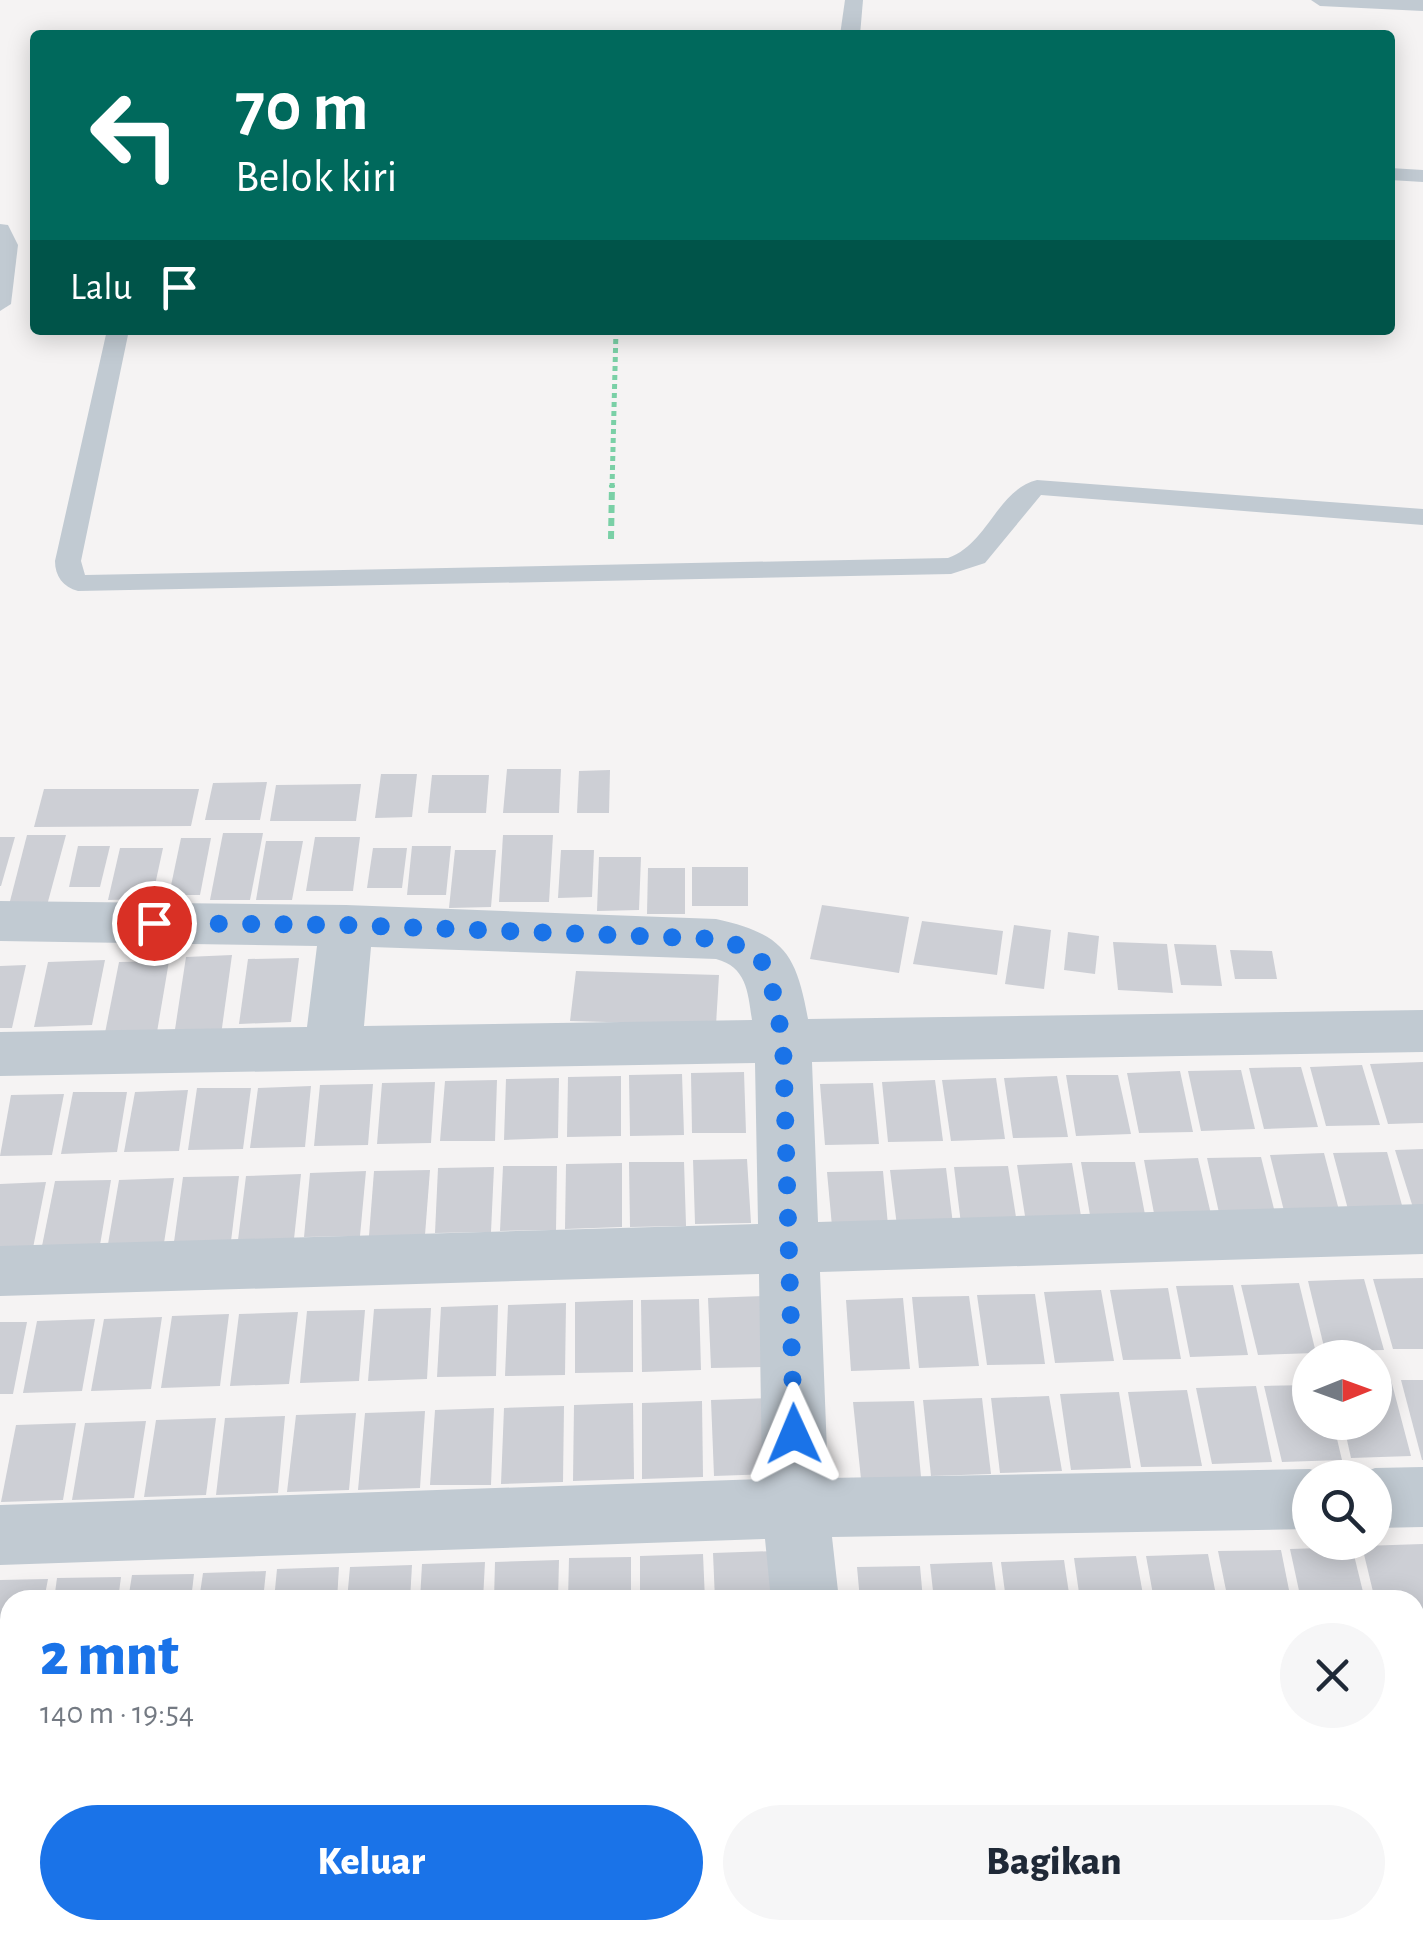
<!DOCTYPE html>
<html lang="id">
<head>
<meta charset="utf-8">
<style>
	body { margin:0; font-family:"Alegreya Sans",sans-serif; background:#f6f6f7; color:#1f2937; height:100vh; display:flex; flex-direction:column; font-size:38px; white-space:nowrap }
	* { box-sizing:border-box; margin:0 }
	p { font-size:32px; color:#747a83 }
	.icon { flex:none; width:55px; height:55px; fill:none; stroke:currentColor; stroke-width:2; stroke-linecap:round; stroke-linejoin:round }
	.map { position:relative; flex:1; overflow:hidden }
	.details { position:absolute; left:0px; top:1590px; width:1425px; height:350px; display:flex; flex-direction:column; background:#fff; border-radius:30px 30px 0 0; box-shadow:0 5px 25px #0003 }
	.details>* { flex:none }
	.guide { position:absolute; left:30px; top:30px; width:1365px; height:305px; border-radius:10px; box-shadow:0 5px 25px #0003; background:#00695c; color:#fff; overflow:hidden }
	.needle { width:65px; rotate:89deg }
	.fabs { position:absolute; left:1292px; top:1340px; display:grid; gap:20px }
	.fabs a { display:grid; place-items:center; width:100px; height:100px; border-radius:50%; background:#fff; box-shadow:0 5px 25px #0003; font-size:50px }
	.pin { position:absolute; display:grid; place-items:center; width:85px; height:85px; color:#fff; margin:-42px; border:5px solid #fff; border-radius:50%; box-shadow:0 2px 10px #0007 }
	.me { position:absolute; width:110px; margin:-55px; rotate:359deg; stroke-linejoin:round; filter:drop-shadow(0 0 8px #0008) }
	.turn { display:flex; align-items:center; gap:35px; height:210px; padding:0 40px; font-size:45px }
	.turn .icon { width:130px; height:130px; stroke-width:2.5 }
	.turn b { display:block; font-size:70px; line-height:85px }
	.then { display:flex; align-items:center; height:95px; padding:0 40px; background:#0003; gap:20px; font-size:38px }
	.round { display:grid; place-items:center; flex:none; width:105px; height:105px; border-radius:52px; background:#f6f6f7 }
	.overview { display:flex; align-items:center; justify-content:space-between; height:170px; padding:0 40px }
	h1 { font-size:60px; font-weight:800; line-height:75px; color:#1a73e8 }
	.cta { display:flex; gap:20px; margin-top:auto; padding:20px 40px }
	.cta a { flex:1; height:115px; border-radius:60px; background:#1a73e8; color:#fff; font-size:40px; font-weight:800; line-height:115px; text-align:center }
	.cta a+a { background:#f6f6f7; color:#1f2937 }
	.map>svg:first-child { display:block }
</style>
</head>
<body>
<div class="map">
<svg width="1423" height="1940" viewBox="0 0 1423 1940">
	<rect width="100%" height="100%" fill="#f5f3f3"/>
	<g fill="#cdcfd5">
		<path d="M507,769H561L559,813H503Z"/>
		<path d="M610,770L609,813H577L579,771Z"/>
		<path d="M381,774H417L412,817L375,818Z"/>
		<path d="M432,775H489L486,813H428Z"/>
		<path d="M267,782L260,820H205L213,783Z"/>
		<path d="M361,784L356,821H270L276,785Z"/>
		<path d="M44,789H199L191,826L34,827Z"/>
		<path d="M223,833H263L250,900H210Z"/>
		<path d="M27,835H66L46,909H8Z"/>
		<path d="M503,835H553L549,902H499Z"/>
		<path d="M0,837H15L1,886H0Z"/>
		<path d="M315,837H360L353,891H306Z"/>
		<path d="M181,838H211L200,895H169Z"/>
		<path d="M266,841H303L292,900H256Z"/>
		<path d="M78,846H110L100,887H69Z"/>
		<path d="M412,846H451L446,895H407Z"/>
		<path d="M120,848H163L152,899L108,900Z"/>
		<path d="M373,848H407L402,888H367Z"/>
		<path d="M455,850H496L491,907L449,908Z"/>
		<path d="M561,850H594L592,897L558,898Z"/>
		<path d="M599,857H641L639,910L597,911Z"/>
		<rect x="692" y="867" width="56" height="39"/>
		<path d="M648,868H685V914H647Z"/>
		<path d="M822,905L909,917L899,973L810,959Z"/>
		<path d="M922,921L1003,931L997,975L913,964Z"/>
		<path d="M1014,925L1051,930L1044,989L1005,984Z"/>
		<path d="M1068,932L1099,936L1095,974L1064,970Z"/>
		<path d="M1113,942L1167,944L1173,993L1118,990Z"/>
		<path d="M1174,944L1216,945L1222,986L1181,985Z"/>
		<path d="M1230,950L1272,951L1277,979H1235Z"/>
		<path d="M232,955L221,1035L174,1036L186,957Z"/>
		<path d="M299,958L291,1022L239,1024L248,959Z"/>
		<path d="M105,960L92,1025L34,1027L48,962Z"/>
		<path d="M169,961L156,1038H104L119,962Z"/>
		<path d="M26,965L12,1028H0V966Z"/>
		<path d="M576,971L719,975L716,1025L570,1021Z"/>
		<path d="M1423,1062V1123L1388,1124L1370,1064Z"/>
		<path d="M1362,1065L1380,1125L1326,1126L1310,1067Z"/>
		<path d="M1301,1067L1318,1127L1264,1129L1249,1068Z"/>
		<path d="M1241,1070L1255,1129L1201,1131L1188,1071Z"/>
		<path d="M1180,1071L1193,1132L1139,1133L1127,1073Z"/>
		<path d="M744,1072L746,1133H692L691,1073Z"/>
		<path d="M682,1074L684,1135L630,1136L629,1075Z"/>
		<path d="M1066,1075H1118L1131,1134L1076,1136Z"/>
		<path d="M621,1076V1136L567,1137L568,1077Z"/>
		<path d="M1057,1076L1068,1137L1013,1138L1004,1078Z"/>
		<path d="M559,1078L558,1138L504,1140L506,1079Z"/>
		<path d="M996,1078L1005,1139L951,1141L942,1080Z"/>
		<path d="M497,1080L495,1141H440L445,1081Z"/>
		<path d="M935,1080L943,1141L888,1142L882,1082Z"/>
		<path d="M435,1082L431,1143L377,1144L382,1083Z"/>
		<path d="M873,1083L879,1144L825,1145L820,1084Z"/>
		<path d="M373,1084L368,1145L314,1146L320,1085Z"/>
		<path d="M311,1086L305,1147L250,1148L258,1088Z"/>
		<path d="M197,1088H251L243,1149L188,1150Z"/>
		<path d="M188,1090L179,1151L124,1152L135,1092Z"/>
		<path d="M73,1092H127L117,1152L61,1154Z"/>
		<path d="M64,1094L52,1155L0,1156L11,1095Z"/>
		<path d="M1423,1149V1214H1415L1395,1150Z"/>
		<path d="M1387,1152L1405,1216L1350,1217L1333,1153Z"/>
		<path d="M1324,1153L1341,1218L1286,1219L1270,1155Z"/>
		<path d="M1261,1157L1277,1221L1221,1222L1207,1158Z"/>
		<path d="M1198,1158L1213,1223L1156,1224L1144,1160Z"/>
		<path d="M747,1159L751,1223L695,1224L693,1160Z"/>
		<path d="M629,1162H684L686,1226L630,1227Z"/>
		<path d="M1081,1162H1135L1147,1225L1092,1227Z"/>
		<path d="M622,1163V1227L565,1229L566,1164Z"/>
		<path d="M1072,1163L1083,1228L1027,1229L1017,1165Z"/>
		<path d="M503,1166H557L556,1230L500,1231Z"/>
		<path d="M1008,1166L1018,1230L962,1232L954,1167Z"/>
		<path d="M494,1167L491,1232L435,1233L438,1168Z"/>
		<path d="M946,1168L954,1232L898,1234L890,1170Z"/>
		<path d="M430,1170L425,1235L369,1236L374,1171Z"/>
		<path d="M366,1171L360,1236L304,1237L310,1173Z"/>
		<path d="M883,1171L889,1236L833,1237L827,1172Z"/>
		<path d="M301,1174L294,1239L238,1240L246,1176Z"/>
		<path d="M239,1176L231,1241L174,1242L183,1177Z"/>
		<path d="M174,1178L164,1243L108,1244L119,1180Z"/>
		<path d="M111,1180L100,1245L42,1246L55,1181Z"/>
		<path d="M46,1182L33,1248H0V1184Z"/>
		<path d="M1423,1278V1349H1393L1373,1279Z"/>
		<path d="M1364,1279L1384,1350L1325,1351L1308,1281Z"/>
		<path d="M1299,1283L1316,1353L1258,1355L1241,1285Z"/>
		<path d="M1233,1285L1248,1355L1190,1357L1176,1286Z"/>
		<path d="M1168,1288L1181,1359L1123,1360L1110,1290Z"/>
		<path d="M1101,1290L1114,1361L1055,1363L1044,1292Z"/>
		<path d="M1035,1294L1045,1364L987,1365L977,1295Z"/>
		<path d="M765,1296L769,1367L711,1368L708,1298Z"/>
		<path d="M969,1296L979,1366L919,1368L912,1297Z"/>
		<path d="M903,1298L910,1369L851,1371L846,1300Z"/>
		<path d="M699,1299L701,1370L642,1372L641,1300Z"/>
		<path d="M633,1300V1372L575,1373V1302Z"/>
		<path d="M566,1303L565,1375L505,1376L508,1305Z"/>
		<path d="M498,1305L496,1376L437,1377L441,1307Z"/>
		<path d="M431,1308L427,1379L368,1381L374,1309Z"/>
		<path d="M365,1310L359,1381L300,1383L307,1311Z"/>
		<path d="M298,1312L289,1384L230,1386L239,1314Z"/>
		<path d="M229,1314L220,1386L161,1388L172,1316Z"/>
		<path d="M162,1317L151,1389L91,1391L104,1319Z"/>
		<path d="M95,1319L82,1391L23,1393L37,1321Z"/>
		<path d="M0,1322H27L13,1394H0Z"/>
		<path d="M1391,1380L1411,1456L1351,1458L1343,1422H1375V1381Z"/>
		<path d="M1401,1380H1423V1460H1422Z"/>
		<path d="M1310,1385V1422H1333L1342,1460L1282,1462L1264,1386Z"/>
		<path d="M1256,1386L1272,1462L1212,1464L1196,1388Z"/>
		<path d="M1187,1390L1202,1466L1141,1467L1128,1392Z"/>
		<path d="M1119,1392L1131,1468L1071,1470L1060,1394Z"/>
		<path d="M1049,1396L1062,1471L1000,1473L991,1398Z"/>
		<path d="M771,1398L775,1474L714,1476L711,1400Z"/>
		<path d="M982,1398L991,1474L931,1476L923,1400Z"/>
		<path d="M702,1401L703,1477L642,1479V1403Z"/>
		<path d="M914,1401L921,1477L861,1479L853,1402Z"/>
		<path d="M633,1403L634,1479L573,1481L574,1405Z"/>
		<path d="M564,1406L563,1482L501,1484L504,1408Z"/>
		<path d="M494,1408L491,1485H430L435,1410Z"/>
		<path d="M425,1411L420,1488L358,1490L365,1413Z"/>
		<path d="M356,1413L349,1490L287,1492L296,1415Z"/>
		<path d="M285,1416L278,1493L216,1495L225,1418Z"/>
		<path d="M216,1418L206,1495L144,1497L156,1420Z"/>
		<path d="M146,1421L134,1498L72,1500L85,1423Z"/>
		<path d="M76,1423L63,1500L1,1502L16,1425Z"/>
		<path d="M1423,1544V1627L1415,1628V1600H1375L1362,1546Z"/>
		<path d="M1352,1547L1365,1600H1301L1290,1549Z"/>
		<path d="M1281,1550L1291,1600H1228L1218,1551Z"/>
		<path d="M775,1551L778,1600H715L713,1553Z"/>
		<path d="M703,1554L705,1600H640V1556Z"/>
		<path d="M1208,1554L1217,1600H1154L1146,1556Z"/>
		<path d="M1136,1556L1144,1600H1080L1074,1558Z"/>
		<path d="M631,1557V1600H568L569,1558Z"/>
		<path d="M559,1560L558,1600H494L495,1562Z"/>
		<path d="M1064,1560L1070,1600H1006L1001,1562Z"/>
		<path d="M485,1562L483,1600H420L422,1564Z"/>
		<path d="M992,1562L997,1600H934L930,1564Z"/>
		<path d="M412,1565L410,1600H347L350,1567Z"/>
		<path d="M920,1566L923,1600H860L857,1567Z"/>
		<path d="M339,1567L337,1600H274L277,1569Z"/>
		<path d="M266,1571L263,1600H199L203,1573Z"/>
		<path d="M194,1574L191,1600H128L132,1575Z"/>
		<path d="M121,1577L118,1600H54L57,1578Z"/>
		<path d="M48,1579L44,1600H10V1665H0V1580Z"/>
		<rect x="1415" y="1666" width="8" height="90"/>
		<rect x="0" y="1703" width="10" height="91"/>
	</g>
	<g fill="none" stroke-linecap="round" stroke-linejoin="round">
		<path stroke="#7ad0a6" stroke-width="5" stroke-dasharray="5 4" stroke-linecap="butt" d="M612,488L616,330"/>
		<path stroke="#7ad0a6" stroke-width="6" stroke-dasharray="8 5" stroke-linecap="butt" d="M611,539L612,485"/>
		<g fill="#c1cad2" fill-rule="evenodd">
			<path d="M845,0H863L860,35H840Z"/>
			<path d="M1311,0H1423V11L1320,6Z"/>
			<path d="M1390,168L1423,170V182L1390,180Z"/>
			<path d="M0,224L8,225L18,245L11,304L0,311Z"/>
			<path d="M107,330H129L81,561L85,575L948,558C988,544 997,490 1037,480L1423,509V525L1041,495L985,563L951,574L78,591C63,587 55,576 55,561Z"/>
		</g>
		<g fill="#c1cad2" fill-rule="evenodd">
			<path d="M0,901L346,905L716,919C783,934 796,952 808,1019L1423,1010V1052L812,1062L818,1222L1423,1204V1254L820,1272L828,1478L1310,1469L1332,1478H1310V1529L832,1537L839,1600H771L765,1539L0,1565V1505L762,1479L759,1274L0,1296V1246L758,1224L755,1063L0,1076V1032L307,1027L317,946L0,941ZM371,947L716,959C747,967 748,993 752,1020L364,1026Z"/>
			<path d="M1423,1467V1527L1375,1528V1478L1352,1477L1375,1468Z"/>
			<path d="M1423,1798V1939L1392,1930H1415V1799Z"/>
			<path d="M0,1845H10V1930H65L64,1940H0Z"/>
			<path d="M376,1930H566L562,1940H372Z"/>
			<path d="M796,1930H872L873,1940H797Z"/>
		</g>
	</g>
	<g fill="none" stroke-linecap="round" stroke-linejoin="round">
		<path stroke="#1a73e8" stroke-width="18" stroke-dasharray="0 32.4" d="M154,923L346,925L718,939L752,950L762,962L769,974L783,1040L794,1434"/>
	</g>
</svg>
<div class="fabs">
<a><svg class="needle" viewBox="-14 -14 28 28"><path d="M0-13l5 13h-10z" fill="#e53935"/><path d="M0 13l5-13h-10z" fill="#747a83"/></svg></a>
<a><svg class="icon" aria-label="search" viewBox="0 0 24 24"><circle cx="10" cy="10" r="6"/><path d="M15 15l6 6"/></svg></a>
</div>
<div class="pin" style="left:154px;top:923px;background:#d93025"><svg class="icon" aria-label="arrive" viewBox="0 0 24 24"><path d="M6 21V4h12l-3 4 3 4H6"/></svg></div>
<svg class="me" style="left:794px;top:1434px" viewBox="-20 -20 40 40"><path d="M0-17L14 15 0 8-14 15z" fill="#1a73e8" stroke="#fff" stroke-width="4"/></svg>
<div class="guide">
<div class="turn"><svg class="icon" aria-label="left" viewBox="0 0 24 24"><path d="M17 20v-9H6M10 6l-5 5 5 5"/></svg><div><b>70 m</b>Belok kiri</div></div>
<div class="then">Lalu<svg class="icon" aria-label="arrive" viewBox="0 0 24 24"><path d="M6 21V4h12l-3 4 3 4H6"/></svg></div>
</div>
<section class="details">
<div class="overview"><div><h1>2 mnt</h1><p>140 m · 19:54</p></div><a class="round"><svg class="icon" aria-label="close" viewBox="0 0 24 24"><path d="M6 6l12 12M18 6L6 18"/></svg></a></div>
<div class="cta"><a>Keluar</a><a>Bagikan</a></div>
</section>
</div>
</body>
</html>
